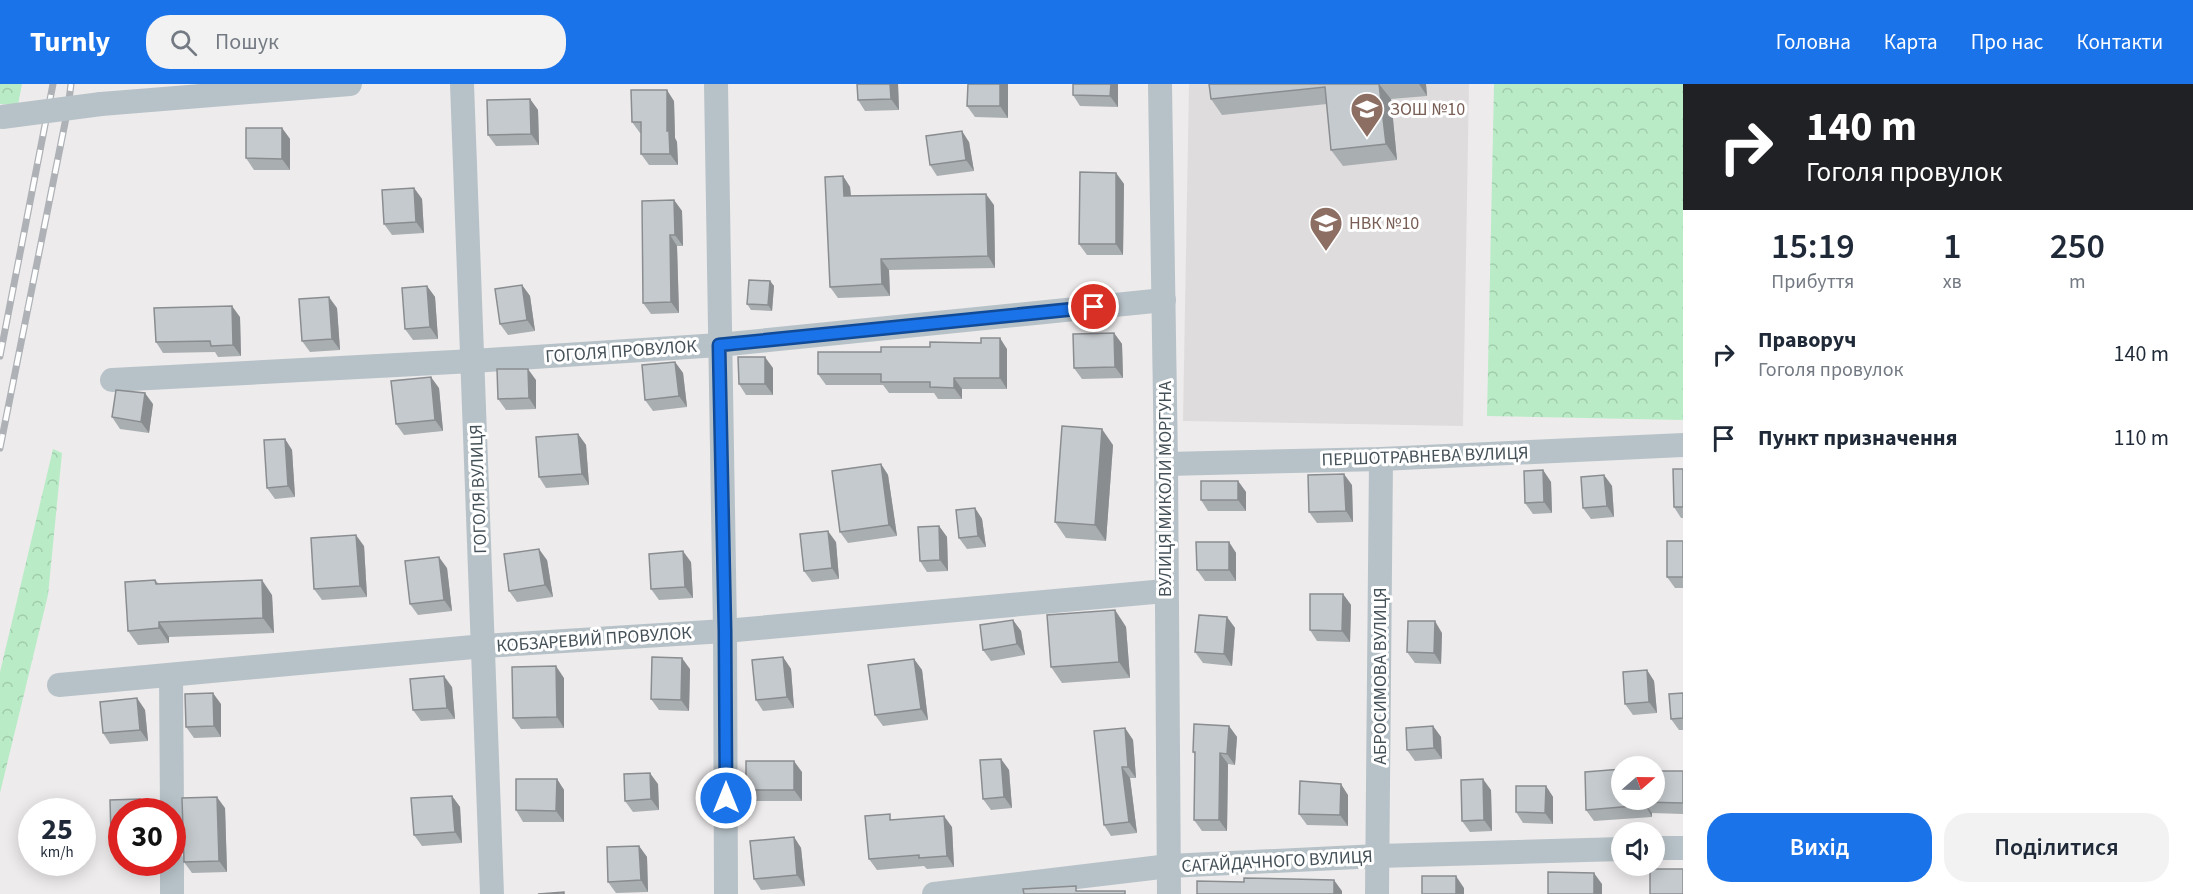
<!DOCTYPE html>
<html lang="uk">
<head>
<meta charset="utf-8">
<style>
	body { margin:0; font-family:"Source Sans 3",sans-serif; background:#f2f2f3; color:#1f2937; height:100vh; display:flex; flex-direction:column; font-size:22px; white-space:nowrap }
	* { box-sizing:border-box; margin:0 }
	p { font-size:20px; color:#747a83 }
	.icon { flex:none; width:33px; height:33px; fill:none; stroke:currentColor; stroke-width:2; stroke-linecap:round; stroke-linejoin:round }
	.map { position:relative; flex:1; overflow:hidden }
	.sheet { display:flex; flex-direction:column; background:#fff; width:510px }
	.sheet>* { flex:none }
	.banner { background:#202124; color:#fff; overflow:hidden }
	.needle { width:39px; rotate:70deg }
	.fabs { position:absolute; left:1611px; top:672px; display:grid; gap:12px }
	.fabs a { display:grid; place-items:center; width:54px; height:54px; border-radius:50%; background:#fff; box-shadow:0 3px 15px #0003; font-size:30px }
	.speed { position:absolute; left:18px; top:714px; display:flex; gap:12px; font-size:30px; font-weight:700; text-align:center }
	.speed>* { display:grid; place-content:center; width:78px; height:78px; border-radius:50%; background:#fff; box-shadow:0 3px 15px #0003; line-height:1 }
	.speed small { font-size:15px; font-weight:400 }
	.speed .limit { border:9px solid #d22; background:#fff; color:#111 }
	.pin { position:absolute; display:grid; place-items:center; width:51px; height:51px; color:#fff; margin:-26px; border:3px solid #fff; border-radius:50%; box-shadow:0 2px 6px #0007 }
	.me { position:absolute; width:66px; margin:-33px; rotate:0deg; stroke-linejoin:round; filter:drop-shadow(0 0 4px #0008) }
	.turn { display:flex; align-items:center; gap:21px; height:126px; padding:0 24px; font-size:27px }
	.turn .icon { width:78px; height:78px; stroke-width:2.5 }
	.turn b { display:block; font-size:42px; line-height:51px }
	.eta { display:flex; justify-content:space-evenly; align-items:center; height:102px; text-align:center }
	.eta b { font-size:36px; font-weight:600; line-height:42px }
	.action { display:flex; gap:12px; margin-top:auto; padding:12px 24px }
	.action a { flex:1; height:69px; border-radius:24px; background:#1a73e8; color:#fff; font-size:24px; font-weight:600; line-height:69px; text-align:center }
	.action a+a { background:#f2f2f3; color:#1f2937 }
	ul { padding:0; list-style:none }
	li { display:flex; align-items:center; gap:18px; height:84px; padding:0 24px }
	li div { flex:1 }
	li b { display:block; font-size:22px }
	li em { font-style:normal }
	header { display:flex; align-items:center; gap:36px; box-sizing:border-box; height:84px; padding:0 30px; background:#1a73e8; color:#fff }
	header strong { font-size:28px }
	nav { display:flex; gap:33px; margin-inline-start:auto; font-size:21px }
	.search { width:420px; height:54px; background:#f2f2f3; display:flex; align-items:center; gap:15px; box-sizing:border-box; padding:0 21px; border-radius:24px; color:#747a83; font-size:22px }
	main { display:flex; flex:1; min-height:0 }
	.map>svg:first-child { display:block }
</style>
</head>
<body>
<header>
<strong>Turnly</strong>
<div class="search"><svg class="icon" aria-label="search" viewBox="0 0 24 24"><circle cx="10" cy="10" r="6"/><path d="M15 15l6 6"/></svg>Пошук</div>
<nav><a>Головна</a><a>Карта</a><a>Про нас</a><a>Контакти</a></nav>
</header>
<main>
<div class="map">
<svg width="1683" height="810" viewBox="0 0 1683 810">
	<defs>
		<pattern id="forest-crowns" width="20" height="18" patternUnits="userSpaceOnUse" patternTransform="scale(1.5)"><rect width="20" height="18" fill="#b9ecc6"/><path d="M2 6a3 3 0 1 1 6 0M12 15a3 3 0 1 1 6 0" fill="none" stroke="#a0ccac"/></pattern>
	</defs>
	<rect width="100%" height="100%" fill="#eeebec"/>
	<path fill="#dfdcdd" d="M1189,0H1469L1463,342L1183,337Z"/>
	<g fill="url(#forest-crowns)">
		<path d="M0,0H22L18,21L0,20Z"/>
		<path d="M1494,0H1683V336L1487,332Z"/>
		<path d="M53,365L62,369L48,511L0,709V588Z"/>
	</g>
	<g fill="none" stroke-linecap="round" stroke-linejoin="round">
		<g stroke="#b7c2c8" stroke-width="24">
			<path d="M462,0L492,810"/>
			<path d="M716,0L725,547L726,810"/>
			<path d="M1160,0L1166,380L1169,810"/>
			<path d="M101,20L350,0"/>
			<path d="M112,296L473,277L719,261L1164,216"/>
			<path d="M1166,380L1381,375L1683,361"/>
			<path d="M171,592L172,728"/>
			<path d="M59,601L484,562L725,547L1165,507"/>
			<path d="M1654,764H1683"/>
			<path d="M172,778V810"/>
			<path d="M934,810L1169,782L1378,772L1622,765"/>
			<path d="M1377,810L1381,375"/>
		</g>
		<defs>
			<g id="rail">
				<path d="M0,272L53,0"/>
				<path d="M0,364L68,24L71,0"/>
			</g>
		</defs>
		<use href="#rail" stroke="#aeb2b6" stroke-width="7"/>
		<use href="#rail" stroke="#fff" stroke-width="4.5" stroke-dasharray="14" stroke-linecap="butt"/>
		<path stroke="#b7c2c8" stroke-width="24" d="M2,33L101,20"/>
	</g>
	<g fill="#a9aeb1">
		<path d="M857,0H898L899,26L865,27L858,16Z"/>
		<path d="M968,0H1008V34L975,33L967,22Z"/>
		<path d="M1118,0V23L1080,22L1073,11Z"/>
		<path d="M1209,0H1426L1427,12L1391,15L1397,76L1343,82L1331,66L1327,20L1222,31L1211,15Z"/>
		<path d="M530,15L538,26L539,61L496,62L488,51Z"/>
		<path d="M674,17L675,54L677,58L678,81H649L641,70V49H640L632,38Z"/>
		<path d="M282,44L290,55V86H254L246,74Z"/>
		<path d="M969,58L974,87L937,92L930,81Z"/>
		<path d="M1116,89L1124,100L1123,171H1087L1079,160Z"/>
		<path d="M843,92L850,103L851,112L994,121L995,184L889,186L890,212L838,214L830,203Z"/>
		<path d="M414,104L422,115L424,149L392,151L384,140Z"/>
		<path d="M674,116L682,127L683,162H677L679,229L651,230L643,219Z"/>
		<path d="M770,197L774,202L772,227L751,226L747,220Z"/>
		<path d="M522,201L530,212L535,247L508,251L500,240Z"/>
		<path d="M427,202L435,213L438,255L413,256L405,245Z"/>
		<path d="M337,224L340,266L310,268L302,257Z"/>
		<path d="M240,233L241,272L218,273L215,268L163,269L156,258Z"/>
		<path d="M1114,249L1122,260L1123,294L1082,295L1074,284Z"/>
		<path d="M1007,265V305H962V315H938L934,309H889L883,301H826L818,290L881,268Z"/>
		<path d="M675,278L683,289L687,323L653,327L645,316Z"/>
		<path d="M773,284V311H746L739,300Z"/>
		<path d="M536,296V325L506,326L498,315Z"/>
		<path d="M439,304L443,347L404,351L396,340Z"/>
		<path d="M153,320L149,349L120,345L112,333Z"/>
		<path d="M578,350L586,361L589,401L546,404L539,393Z"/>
		<path d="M285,355L292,366L295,413L275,415L267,404Z"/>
		<path d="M1113,361L1106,457L1066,454L1055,438Z"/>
		<path d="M881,380L888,391L897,452L848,459L840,448Z"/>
		<path d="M1683,385V434H1681L1674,423Z"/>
		<path d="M1543,386L1551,398L1552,429L1533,430L1525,419Z"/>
		<path d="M1604,391L1612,402L1614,433L1591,435L1583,424Z"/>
		<path d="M1238,397L1246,408V427H1208L1201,416Z"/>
		<path d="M1352,401L1353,438L1317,439L1309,428Z"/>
		<path d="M975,424L982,435L986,463L967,465L959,454Z"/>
		<path d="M939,442L947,453L948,487L927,488L920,477Z"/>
		<path d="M1683,457V504H1675L1667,493Z"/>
		<path d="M836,458L839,495L812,498L804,487Z"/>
		<path d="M1229,458L1236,469V497H1205L1197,486Z"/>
		<path d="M364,462L367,513L322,516L314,505Z"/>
		<path d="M547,476L553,513L517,518L509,507Z"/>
		<path d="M691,478L693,514L659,516L651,505Z"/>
		<path d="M447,484L452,527L418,531L410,520Z"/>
		<path d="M155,496L159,500L272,511L274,549L169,553V559L138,561L128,547Z"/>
		<path d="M1343,510L1351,521L1350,558L1317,557L1310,546Z"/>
		<path d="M1115,526L1126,543L1130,594L1062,599L1051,583Z"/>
		<path d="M1227,533L1235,544L1232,582L1203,579L1195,568Z"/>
		<path d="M1013,536L1021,547L1025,571L991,577L983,566Z"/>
		<path d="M1442,549L1441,580L1415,579L1407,568Z"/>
		<path d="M783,573L791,585L794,624L763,627L756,616Z"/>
		<path d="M914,575L922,586L928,636L883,642L875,631Z"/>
		<path d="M690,585L689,627L659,626L651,615Z"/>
		<path d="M1647,586L1654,597L1657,629L1633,631L1625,620Z"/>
		<path d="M564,594V644L521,645L513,634Z"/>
		<path d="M452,603L455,635L421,637L413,626Z"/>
		<path d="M1683,609V646H1679L1671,635Z"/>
		<path d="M137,614L145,626L148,657L110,660L103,649Z"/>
		<path d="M221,620V653L194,654L186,643Z"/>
		<path d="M1229,642L1237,653L1235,681L1228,680L1227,747H1202L1194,736L1195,671L1193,668Z"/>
		<path d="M1433,642L1441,653L1442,675L1415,677L1407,666Z"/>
		<path d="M1125,644L1133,656L1136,694H1130L1137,749L1111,752L1104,741Z"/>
		<path d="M1001,675L1009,686L1012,724L991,726L983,715Z"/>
		<path d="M1683,687V730L1652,729V733L1594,737L1586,726Z"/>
		<path d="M802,688V717H754L746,706Z"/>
		<path d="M557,695L564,706V738H523L516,726Z"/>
		<path d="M658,700L659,726L633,728L625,717Z"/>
		<path d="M1546,702L1553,713V740L1523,739L1516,728Z"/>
		<path d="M1491,706L1492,747L1470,748L1462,737Z"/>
		<path d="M1348,711V742L1307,741L1299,730Z"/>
		<path d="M452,712L460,723L462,759L422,762L414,751Z"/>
		<path d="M140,715L148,728H122V763H119L111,752L110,716Z"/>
		<path d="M225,724L227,788L192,789L184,778Z"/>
		<path d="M893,735L952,743L954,783L927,785L924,782L877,786L869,775Z"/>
		<path d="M794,753L801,764L805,802L761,806L754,795Z"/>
		<path d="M639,762L647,773L648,808L616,809L608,798Z"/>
	</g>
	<g fill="#8a8d90">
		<path d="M890,0H898L899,26L891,15Z"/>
		<path d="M1000,0H1008V34L1000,22Z"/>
		<path d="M1111,0H1118V23L1110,12Z"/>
		<path d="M1379,0L1391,15L1397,76L1386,60Z"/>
		<path d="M1419,0H1426L1427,12Z"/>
		<path d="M667,6L674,17L675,54L677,58L678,81L670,70L667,47Z"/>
		<path d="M530,15L538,26L539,61L531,50Z"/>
		<path d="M282,44L290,55V86L282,75Z"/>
		<path d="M962,47L969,58L974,87L966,76Z"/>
		<path d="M1116,89L1124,100L1123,171L1116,160Z"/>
		<path d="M843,92L850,103L852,124L844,112Z"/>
		<path d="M414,104L422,115L424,149L416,138Z"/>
		<path d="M986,110L994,121L995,184L988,172Z"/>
		<path d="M674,116L682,127L683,162L675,151Z"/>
		<path d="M670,151L677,162L679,229L671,218Z"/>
		<path d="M881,175L889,186L890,212L882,200Z"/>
		<path d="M770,197L774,202L772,227L768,221Z"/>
		<path d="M522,201L530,212L535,247L527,236Z"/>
		<path d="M427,202L435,213L438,255L430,243Z"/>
		<path d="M329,213L337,224L340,266L332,255Z"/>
		<path d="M232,222L240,233L241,272L233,261Z"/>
		<path d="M1114,249L1122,260L1123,294L1115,283Z"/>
		<path d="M1000,254L1007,265V305L1000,294Z"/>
		<path d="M765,273L773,284V311L765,300Z"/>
		<path d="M675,278L683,289L687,323L679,312Z"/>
		<path d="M528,285L536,296V325L529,314Z"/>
		<path d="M431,293L439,304L443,347L435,336Z"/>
		<path d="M954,294L962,305V315L954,304Z"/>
		<path d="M145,309L153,320L149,349L141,338Z"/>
		<path d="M1102,345L1113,361L1106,457L1095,441Z"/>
		<path d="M578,350L586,361L589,401L582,390Z"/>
		<path d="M285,355L292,366L295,413L288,402Z"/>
		<path d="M881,380L888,391L897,452L889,441Z"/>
		<path d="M1543,386L1551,398L1552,429L1544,418Z"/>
		<path d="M1344,390L1352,401L1353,438L1346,427Z"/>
		<path d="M1604,391L1612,402L1614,433L1607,422Z"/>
		<path d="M1238,397L1246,408V427L1238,416Z"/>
		<path d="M975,424L982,435L986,463L978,452Z"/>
		<path d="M939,442L947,453L948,487L940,476Z"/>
		<path d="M828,447L836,458L839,495L832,484Z"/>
		<path d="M356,451L364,462L367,513L360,502Z"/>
		<path d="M1229,458L1236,469V497L1229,486Z"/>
		<path d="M539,465L547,476L553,513L545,501Z"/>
		<path d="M683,467L691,478L693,514L685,503Z"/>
		<path d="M439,473L447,484L452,527L444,516Z"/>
		<path d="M262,496L272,511L274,549L263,534Z"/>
		<path d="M1343,510L1351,521L1350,558L1342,547Z"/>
		<path d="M1115,526L1126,543L1130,594L1119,578Z"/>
		<path d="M1227,533L1235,544L1232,582L1224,570Z"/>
		<path d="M1013,536L1021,547L1025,571L1017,560Z"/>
		<path d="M1435,537L1442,549L1441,580L1434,569Z"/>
		<path d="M159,538L169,553V559L159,544Z"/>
		<path d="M783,573L791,585L794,624L787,613Z"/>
		<path d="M682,574L690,585L689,627L681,616Z"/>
		<path d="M914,575L922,586L928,636L921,625Z"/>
		<path d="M556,582L564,594V644L557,633Z"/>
		<path d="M1647,586L1654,597L1657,629L1649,618Z"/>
		<path d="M444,592L452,603L455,635L447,624Z"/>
		<path d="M213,609L221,620V653L214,642Z"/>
		<path d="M137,614L145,626L148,657L140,646Z"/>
		<path d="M1229,642L1237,653L1235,681L1227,670Z"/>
		<path d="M1433,642L1441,653L1442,675L1434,664Z"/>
		<path d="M1125,644L1133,656L1136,694L1128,683Z"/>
		<path d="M1220,669L1228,680L1227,747L1219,736Z"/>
		<path d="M1001,675L1009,686L1012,724L1004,713Z"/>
		<path d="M794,677L802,688V717L794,706Z"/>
		<path d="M1122,683L1130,694L1137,749L1129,738Z"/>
		<path d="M650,689L658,700L659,726L651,715Z"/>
		<path d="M557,695L564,706V738L556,727Z"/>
		<path d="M1483,695L1491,706L1492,747L1484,736Z"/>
		<path d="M1341,700L1348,711V742L1340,731Z"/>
		<path d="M1546,702L1553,713V740L1545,729Z"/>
		<path d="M452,712L460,723L462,759L455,748Z"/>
		<path d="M217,713L225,724L227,788L219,777Z"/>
		<path d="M140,715L148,726V728H141Z"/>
		<path d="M1644,718L1652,729V733L1645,721Z"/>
		<path d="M944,732L952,743L954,783L947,772Z"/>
		<path d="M794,753L801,764L805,802L797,791Z"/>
		<path d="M639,762L647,773L648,808L641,796Z"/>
		<path d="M1594,789L1602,800V810H1594Z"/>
		<path d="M1456,792L1464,804V810H1456Z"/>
		<path d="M1334,796L1342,807V810H1334Z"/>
	</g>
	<g fill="#c5cace" stroke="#8a8d90" stroke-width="1.5">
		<path d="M857,0H890L891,15L858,16Z"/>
		<path d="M968,0H1000V22H967Z"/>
		<path d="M1073,0H1111L1110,12L1073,11Z"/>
		<path d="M1209,0H1379L1386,60L1331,66L1325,3L1211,15Z"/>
		<path d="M631,6H667V47H669L670,70H641V38H632Z"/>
		<path d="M530,15L531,50L488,51L487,16Z"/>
		<path d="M246,44H282V75L246,74Z"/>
		<path d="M962,47L966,76L930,81L926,52Z"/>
		<path d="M1080,88L1116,89V160H1079Z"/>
		<path d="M843,92L844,112L986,110L988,172L881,175L882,200L830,203L825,93Z"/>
		<path d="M414,104L416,138L384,140L382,106Z"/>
		<path d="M674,116L675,151H670L671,218L643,219L642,117Z"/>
		<path d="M749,196L770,197L768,221L747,220Z"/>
		<path d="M522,201L527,236L500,240L495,205Z"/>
		<path d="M427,202L430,243L405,245L402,204Z"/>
		<path d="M329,213L332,255L302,257L299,215Z"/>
		<path d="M232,222L233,261L211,262L210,257L156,258L154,224Z"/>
		<path d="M1114,249L1115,283L1074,284L1073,250Z"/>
		<path d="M981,254H1000V294H954V304L930,303V298H881V290H818V268H881V263H930V258L981,259Z"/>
		<path d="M738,273H765V300H739Z"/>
		<path d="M675,278L679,312L645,316L642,281Z"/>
		<path d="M497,285H528L529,314L498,315Z"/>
		<path d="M431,293L435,336L396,340L391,297Z"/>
		<path d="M116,306L145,309L141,338L112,333Z"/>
		<path d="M1062,342L1102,345L1095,441L1055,438Z"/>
		<path d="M578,350L582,390L539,393L536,353Z"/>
		<path d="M285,355L288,402L267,404L264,356Z"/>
		<path d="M881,380L889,441L840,448L832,387Z"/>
		<path d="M1673,385H1683V423H1674Z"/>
		<path d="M1543,386L1544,418L1525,419L1524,387Z"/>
		<path d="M1344,390L1346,427L1309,428L1308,391Z"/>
		<path d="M1604,391L1607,422L1583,424L1581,393Z"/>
		<rect x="1201" y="397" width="37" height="19"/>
		<path d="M975,424L978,452L959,454L956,426Z"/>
		<path d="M939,442L940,476L920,477L918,443Z"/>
		<path d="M828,447L832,484L804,487L800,450Z"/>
		<path d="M356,451L360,502L314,505L311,454Z"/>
		<rect x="1667" y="457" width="16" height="36"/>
		<path d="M1196,458H1229V486H1197Z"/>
		<path d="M539,465L545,501L509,507L504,470Z"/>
		<path d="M683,467L685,503L651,505L649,470Z"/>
		<path d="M439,473L444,516L410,520L405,477Z"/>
		<path d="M155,496L156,500L262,496L263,534L159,538V544L128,547L125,498Z"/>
		<path d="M1310,510H1343L1342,547L1310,546Z"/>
		<path d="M1115,526L1119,578L1051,583L1047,531Z"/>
		<path d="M1199,531L1227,533L1224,570L1195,568Z"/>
		<path d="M1013,536L1017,560L983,566L980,541Z"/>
		<path d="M1408,537H1435L1434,569L1407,568Z"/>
		<path d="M652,573L682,574L681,616L651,615Z"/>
		<path d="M783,573L787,613L756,616L752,576Z"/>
		<path d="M914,575L921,625L875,631L868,581Z"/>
		<path d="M556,582L557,633L513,634L512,583Z"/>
		<path d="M1647,586L1649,618L1625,620L1623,588Z"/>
		<path d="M444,592L447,624L413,626L410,595Z"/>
		<path d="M213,609L214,642L186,643L185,610Z"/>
		<path d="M1683,609V634L1671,635L1669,610Z"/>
		<path d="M137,614L140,646L103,649L100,618Z"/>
		<path d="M1194,640L1229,642L1227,670L1220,669L1219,736H1194L1195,668H1193Z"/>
		<path d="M1433,642L1434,664L1407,666L1406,644Z"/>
		<path d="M1125,644L1128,683H1122L1129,738L1104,741L1094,647Z"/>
		<path d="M1001,675L1004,713L983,715L980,676Z"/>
		<rect x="746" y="677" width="48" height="29"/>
		<path d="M1622,685V716H1654V687H1683V719L1644,718L1645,721L1586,726L1585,688Z"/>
		<path d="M650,689L651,715L625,717L624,690Z"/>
		<path d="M516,695H557L556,727L516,726Z"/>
		<path d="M1483,695L1484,736L1462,737L1461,696Z"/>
		<path d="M1300,697L1341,700L1340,731L1299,730Z"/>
		<path d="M1516,702H1546L1545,729L1516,728Z"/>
		<path d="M452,712L455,748L414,751L411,714Z"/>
		<path d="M217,713L219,777L184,778L182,714Z"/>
		<path d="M140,715L141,728H122V752H111L110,716Z"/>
		<path d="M890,730V736L944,732L947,772L919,774V771L869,775L865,732Z"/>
		<path d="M794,753L797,791L754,795L750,757Z"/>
		<path d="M639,762L641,796L608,798L607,763Z"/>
		<rect x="1650" y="785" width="33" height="25"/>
		<path d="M1548,788L1594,789V810H1548Z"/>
		<rect x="1422" y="792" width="34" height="18"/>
		<path d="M1244,794L1334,796V810H1197V797L1244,798Z"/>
		<path d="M1076,802V807H1125V810H1024L1023,805Z"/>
		<path d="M564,808V810H538Z"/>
	</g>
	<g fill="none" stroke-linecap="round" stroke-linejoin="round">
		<defs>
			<path id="route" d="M726,714L725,547L719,261L1094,223"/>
		</defs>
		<use href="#route" stroke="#114b97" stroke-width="15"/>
		<use href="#route" stroke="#1a73e8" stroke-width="10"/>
	</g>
	<defs>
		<symbol id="school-pin" viewBox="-11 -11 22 30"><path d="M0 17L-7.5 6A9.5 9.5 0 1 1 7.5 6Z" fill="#8d6e63" stroke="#fff"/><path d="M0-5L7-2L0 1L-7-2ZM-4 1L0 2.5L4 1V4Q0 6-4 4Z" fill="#fff"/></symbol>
	</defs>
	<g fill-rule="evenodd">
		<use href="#school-pin" x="1348" y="6" width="38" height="52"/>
		<use href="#school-pin" x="1307" y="120" width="38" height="52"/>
	</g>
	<g text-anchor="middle" stroke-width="6" stroke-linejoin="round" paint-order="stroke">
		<g font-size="18" fill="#785e54" stroke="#fff" text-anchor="start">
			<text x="1390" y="31">ЗОШ №10</text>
			<text x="1349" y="145">НВК №10</text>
		</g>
		<g font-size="18" fill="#455158" stroke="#fff">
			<text transform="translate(621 267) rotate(-4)" y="6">ГОГОЛЯ ПРОВУЛОК</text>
			<text transform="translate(1425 372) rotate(-2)" y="6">ПЕРШОТРАВНЕВА ВУЛИЦЯ</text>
			<text transform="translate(478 405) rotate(-92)" y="6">ГОГОЛЯ ВУЛИЦЯ</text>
			<text transform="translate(1165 405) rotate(-90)" y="6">ВУЛИЦЯ МИКОЛИ МОРГУНА</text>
			<text transform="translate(594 555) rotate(-4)" y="6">КОБЗАРЕВИЙ ПРОВУЛОК</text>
			<text transform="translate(1380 592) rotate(-90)" y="6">АБРОСИМОВА ВУЛИЦЯ</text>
			<text transform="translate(1277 777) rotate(-3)" y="6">САГАЙДАЧНОГО ВУЛИЦЯ</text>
		</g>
	</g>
</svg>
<div class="fabs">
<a><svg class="needle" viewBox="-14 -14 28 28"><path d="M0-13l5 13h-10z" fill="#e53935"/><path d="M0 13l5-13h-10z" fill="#747a83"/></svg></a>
<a><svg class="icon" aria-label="sound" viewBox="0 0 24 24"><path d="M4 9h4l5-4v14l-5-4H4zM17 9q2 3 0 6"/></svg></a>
</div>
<div class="speed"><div>25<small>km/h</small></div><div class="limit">30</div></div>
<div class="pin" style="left:1094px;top:223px;background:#d93025"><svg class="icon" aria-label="arrive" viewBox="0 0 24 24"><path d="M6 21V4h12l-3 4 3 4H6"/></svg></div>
<svg class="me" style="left:726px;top:714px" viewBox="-20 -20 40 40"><circle r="17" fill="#1a73e8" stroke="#fff" stroke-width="3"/><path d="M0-11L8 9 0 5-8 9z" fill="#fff"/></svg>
</div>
<section class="sheet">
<div class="banner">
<div class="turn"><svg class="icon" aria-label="right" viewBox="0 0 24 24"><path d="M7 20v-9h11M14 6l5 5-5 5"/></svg><div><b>140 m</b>Гоголя провулок</div></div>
</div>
<div class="eta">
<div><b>15:19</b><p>Прибуття</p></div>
<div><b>1</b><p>хв</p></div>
<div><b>250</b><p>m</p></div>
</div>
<ul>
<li><svg class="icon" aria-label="right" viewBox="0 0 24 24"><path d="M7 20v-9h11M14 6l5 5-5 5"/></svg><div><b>Праворуч</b><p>Гоголя провулок</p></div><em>140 m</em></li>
<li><svg class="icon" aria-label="arrive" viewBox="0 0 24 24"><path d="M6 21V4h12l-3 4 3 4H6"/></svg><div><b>Пункт призначення</b></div><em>110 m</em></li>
</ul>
<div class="action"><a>Вихід</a><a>Поділитися</a></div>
</section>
</main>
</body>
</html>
